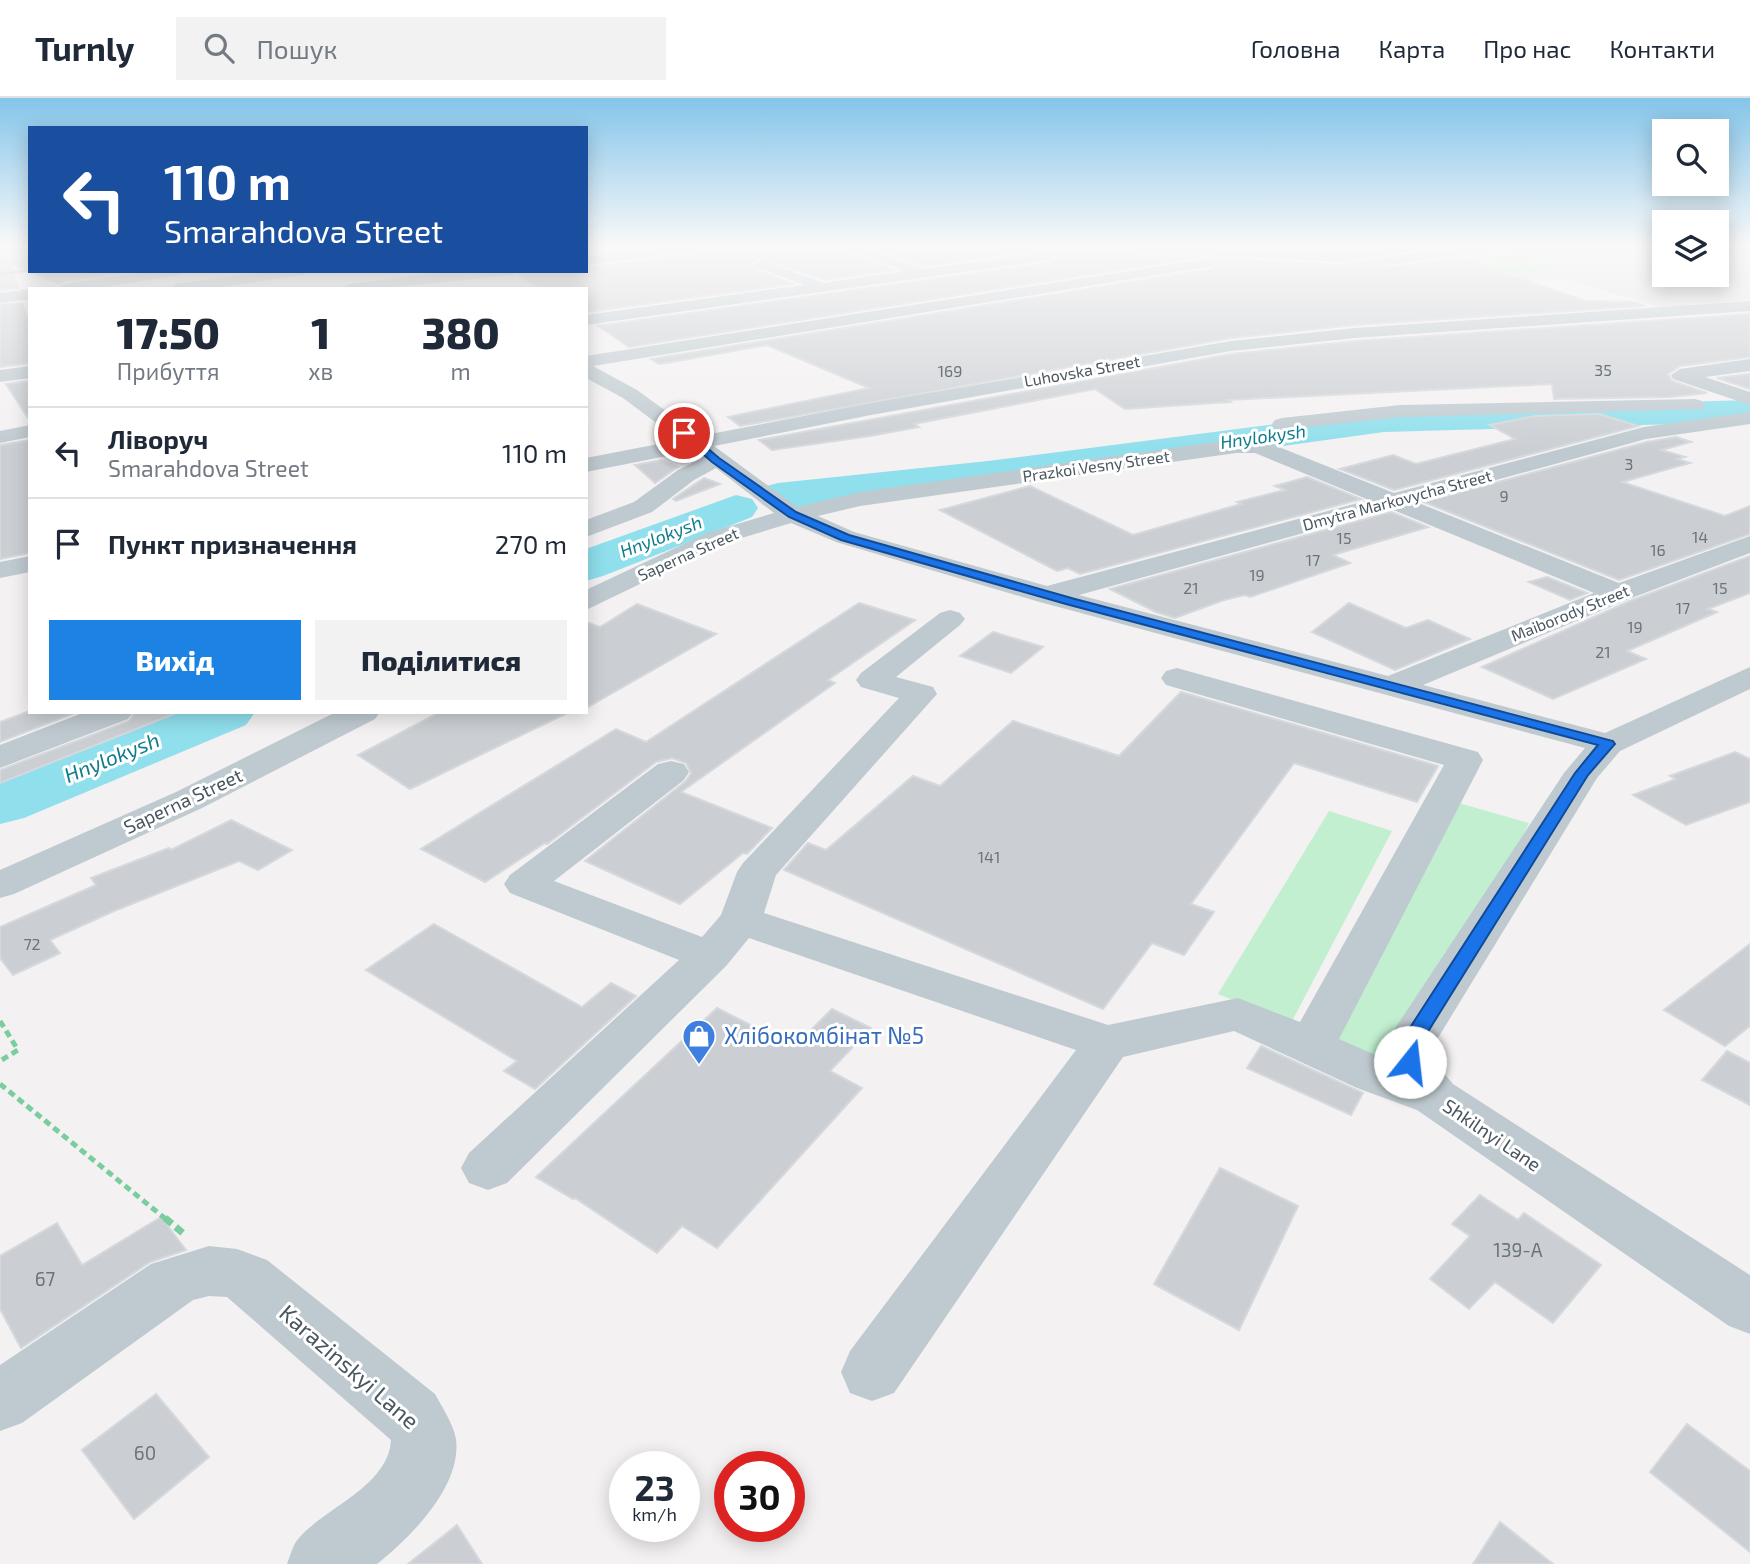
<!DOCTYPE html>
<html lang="uk">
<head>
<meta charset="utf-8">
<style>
	body { margin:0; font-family:"Exo 2",sans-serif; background:#f2f2f3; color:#1f2937; height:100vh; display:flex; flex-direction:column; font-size:26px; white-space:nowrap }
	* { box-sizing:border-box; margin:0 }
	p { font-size:23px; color:#747a83 }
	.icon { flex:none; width:38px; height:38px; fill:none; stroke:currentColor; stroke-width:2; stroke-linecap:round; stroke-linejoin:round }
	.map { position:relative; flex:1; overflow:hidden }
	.side { position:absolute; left:28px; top:189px; width:560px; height:427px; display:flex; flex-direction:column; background:#fff; border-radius:0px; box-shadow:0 4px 18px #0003 }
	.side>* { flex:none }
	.guide { position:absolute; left:28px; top:28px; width:560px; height:147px; border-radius:0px; box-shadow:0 4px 18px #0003; background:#1a4fa0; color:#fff; overflow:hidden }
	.controls { position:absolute; left:1652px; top:21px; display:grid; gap:14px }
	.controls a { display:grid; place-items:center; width:77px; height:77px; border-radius:0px; background:#fff; box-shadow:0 4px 18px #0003; font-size:35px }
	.speed { position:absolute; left:609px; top:1353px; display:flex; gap:14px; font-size:35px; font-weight:700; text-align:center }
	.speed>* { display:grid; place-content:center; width:91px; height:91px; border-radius:50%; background:#fff; box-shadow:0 4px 18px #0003; line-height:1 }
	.speed small { font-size:18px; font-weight:400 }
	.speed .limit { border:10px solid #d22; background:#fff; color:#111 }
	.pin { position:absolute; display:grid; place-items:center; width:60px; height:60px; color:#fff; margin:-30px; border:4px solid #fff; border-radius:50%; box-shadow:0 2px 7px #0007 }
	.me { position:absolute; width:77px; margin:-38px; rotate:16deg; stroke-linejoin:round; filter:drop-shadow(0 0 5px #0008) }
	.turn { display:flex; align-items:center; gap:24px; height:147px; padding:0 21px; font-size:32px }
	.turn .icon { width:91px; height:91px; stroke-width:2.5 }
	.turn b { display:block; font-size:49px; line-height:60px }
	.eta { display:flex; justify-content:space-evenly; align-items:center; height:119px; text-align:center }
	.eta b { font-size:42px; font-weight:800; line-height:49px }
	.primary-button { display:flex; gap:14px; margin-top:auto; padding:14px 21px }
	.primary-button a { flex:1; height:80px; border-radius:0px; background:#1c82e3; color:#fff; font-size:28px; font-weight:800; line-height:80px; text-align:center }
	.primary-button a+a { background:#f2f2f3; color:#1f2937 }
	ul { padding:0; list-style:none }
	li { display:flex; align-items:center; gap:21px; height:91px; padding:0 21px; border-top:2px solid #e0e1e3 }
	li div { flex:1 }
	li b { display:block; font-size:26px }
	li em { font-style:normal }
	header { display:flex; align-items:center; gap:42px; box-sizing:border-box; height:98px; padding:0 35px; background:#fff; border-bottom:2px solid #e0e1e3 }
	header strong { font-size:33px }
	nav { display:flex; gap:38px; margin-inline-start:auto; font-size:24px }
	.search { width:490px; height:63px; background:#f2f2f3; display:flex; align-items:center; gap:18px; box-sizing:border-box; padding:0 24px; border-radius:0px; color:#747a83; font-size:26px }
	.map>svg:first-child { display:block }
</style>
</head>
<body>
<header>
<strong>Turnly</strong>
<div class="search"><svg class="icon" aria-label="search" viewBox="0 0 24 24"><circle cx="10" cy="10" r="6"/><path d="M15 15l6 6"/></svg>Пошук</div>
<nav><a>Головна</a><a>Карта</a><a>Про нас</a><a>Контакти</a></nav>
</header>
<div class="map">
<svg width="1750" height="1466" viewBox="0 0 1750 1466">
	<rect width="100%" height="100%" fill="#f3f1f1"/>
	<path fill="#e4e2e4" d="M1548,148H1664V177H1717V148H1750V202L1659,209L1566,181L1419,190L1381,174Z"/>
	<g fill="#c1efd0">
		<path d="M1515,159L1563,169L1487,181L1440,170Z"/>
		<path d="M1452,703L1529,725L1513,759L1430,879L1381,965L1326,941Z"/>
		<path d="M1329,713L1392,733L1291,925L1218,896Z"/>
	</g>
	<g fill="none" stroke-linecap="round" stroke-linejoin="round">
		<g fill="#8fdfec" fill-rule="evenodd">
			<path d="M1750,302V324L1384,334L988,389L778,411L763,407L756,398L763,389L778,385L988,363L1384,312Z"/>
			<path d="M736,397L752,401L758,410L752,419L603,478L586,483V451Z"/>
			<path d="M171,614H255L246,627L24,720L0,726V682Z"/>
		</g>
	</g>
	<g fill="#cbcfd3" stroke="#d5d8dc" stroke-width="2">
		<path d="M710,148H834L894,172L824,182L760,160L751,165L755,171L793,186L586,214V191H540L518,176L528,173H586V170L701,155Z"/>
		<path d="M864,148H1122L1131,156L1201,159L629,249L598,228L1049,165L1058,159L1049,151L924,168Z"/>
		<path d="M1241,148L1330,151L1329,148L1366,149L1341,153Z"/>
		<path d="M30,157V173H131L64,183L59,186L10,165L18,190L0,192V160Z"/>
		<path d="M1213,160L1341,167L1381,160L1379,164L1388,170L1460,160L1586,203L1635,204L1645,208L1355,227L1231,240L740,328L728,319L869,290L767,247L672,264L659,266L651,261L1212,171Z"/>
		<path d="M22,205L30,227V265L0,269V207Z"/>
		<path d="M1750,216V259L1680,268L1668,276L1672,283L1707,295L1670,299L1554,301L1552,286L1228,302L1231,304L1125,311L1095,291L914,326L919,329L870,338L772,352L759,342L1231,256L1355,243Z"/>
		<path d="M1750,276V291L1717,280Z"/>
		<path d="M30,283V323L6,286Z"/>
		<path d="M1599,316L1638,328L1394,392L1340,371L1393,357L1416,366L1515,341L1490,327L1535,318Z"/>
		<path d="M1676,339L1691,344L1661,352L1685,359L1677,361L1690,365L1622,384L1725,418L1750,408V436L1619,482L1424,404L1647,344Z"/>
		<path d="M30,342V455L0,461V347Z"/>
		<path d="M661,362L678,369L655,385L635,367Z"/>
		<path d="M1307,379L1361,401L1080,476L1068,470L1057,473L940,412L1030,388L1133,437L1241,406L1237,404L1285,392L1275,388Z"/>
		<path d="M704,380L720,386L676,403L673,401Z"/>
		<path d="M1391,414L1428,429L1333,457L1350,465L1250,499L1245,497L1224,502L1175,520L1156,514L1110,491Z"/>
		<path d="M1750,458V495L1708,511L1717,514L1627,553L1646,561L1553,601L1482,569L1630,503Z"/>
		<path d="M1547,479L1587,495L1570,502L1529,484Z"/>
		<path d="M859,505L915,522L828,582L835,585L681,694L772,730L747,756L743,755L680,806L585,763L686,683L691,675L686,665L672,660L656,664L547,746L545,745L485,784L421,751L616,631L646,644Z"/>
		<path d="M1349,505L1406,530L1428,522L1470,541L1395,572L1312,534Z"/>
		<path d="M637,506L716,536L586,610V524L600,529Z"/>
		<path d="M993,534L1043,549L1011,575L960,558Z"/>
		<path d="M1181,594L1438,668L1417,704L1294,665L1191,806L1214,814L1184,857L1152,845L1103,911L784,772L808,745L826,752L913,678L940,688L1013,623L1119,658Z"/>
		<path d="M27,614H77L0,644V624Z"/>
		<path d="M135,614L174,616L0,685V672L129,623Z"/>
		<path d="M440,614H569L410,691L358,657Z"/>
		<path d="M1735,654L1750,661V704L1686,727L1633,697L1676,681L1670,678Z"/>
		<path d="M231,722L292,752L258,772L239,763L114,813L50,842L60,855L13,877L0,860V829L96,787L91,780L169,750L171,752Z"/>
		<path d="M434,826L582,909L611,885L636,898L535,991L504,973L517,963L366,872Z"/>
		<path d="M1750,846V928L1725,948L1664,912Z"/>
		<path d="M717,910L794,949L832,911L871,930L830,973L862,990L717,1150L682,1128L657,1155L575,1100L573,1101L536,1079Z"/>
		<path d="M1261,948L1363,995L1351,1017L1247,970Z"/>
		<path d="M1727,953L1750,965V1007L1702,982Z"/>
		<path d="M1220,1070L1298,1108L1239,1232L1154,1186Z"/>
		<path d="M1480,1097L1518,1122L1524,1115L1601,1167L1553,1225L1495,1184L1469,1211L1430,1181L1470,1138L1452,1126Z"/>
		<path d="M161,1119L186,1152L150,1164L21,1250L0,1211V1158L57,1125L82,1167Z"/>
		<path d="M156,1296L209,1359L134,1421L82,1352Z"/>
		<path d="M1687,1326L1750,1373V1454L1650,1374Z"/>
		<path d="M1500,1424L1553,1466H1473Z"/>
		<path d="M457,1427L482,1466H408Z"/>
	</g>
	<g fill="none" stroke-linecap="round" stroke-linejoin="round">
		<g stroke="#79cd9e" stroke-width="5" stroke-dasharray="7 4.5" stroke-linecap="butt">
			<path d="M0,923L18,952L0,963"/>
			<path d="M0,986L167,1122"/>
		</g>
		<path stroke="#79cd9e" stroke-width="7" stroke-dasharray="9 5" stroke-linecap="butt" d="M165,1120L184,1136"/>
		<g fill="#bfcad0" fill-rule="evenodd">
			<path d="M30,148V154L0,158V150Z"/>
			<path d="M670,148H708L701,152L586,167V159Z"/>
			<path d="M836,148H856L924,171L1049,154L1056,158L1049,162L586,227V217L804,187L756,169L754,166L761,162L824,185L905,173Z"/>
			<path d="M1190,148L1341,156L1390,148H1422L1415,152L1341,164L1131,153L1124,149Z"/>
			<path d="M1466,148H1502L1495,152L1388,167L1381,163L1388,159Z"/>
			<path d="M1207,161L1212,162V168L593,268L637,292L700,338L871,305L1231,243L1355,230L1750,203V213L1355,240L1231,253L871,317L714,348L797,409L860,394L1236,341L1266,344L1394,395L1644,329L1750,314V326L1646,341L1416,404L1619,485L1750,438V455L1629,501L1423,587L1605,635L1750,569V591L1620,653L1597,680L1433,948L1437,967L1453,986L1750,1177V1236L1729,1228L1417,1012L1357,990L1234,933L1123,959L894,1295L872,1303L850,1295L841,1274L850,1253L1076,952L749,840L726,868L507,1085L488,1092L469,1085L461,1070L469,1055L679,862L510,795L504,786L510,777L658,666L671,663L684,666L689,674L684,682L554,783L702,839L721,817L737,774L743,765L899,600L861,589L856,582L861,575L940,515L950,512L960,515L965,521L960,527L896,579L933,589L937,596L776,777L764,815L1108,927L1238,900L1300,924L1444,667L1166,587L1161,580L1166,573L1177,570L1478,654L1483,662L1339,941L1387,962L1385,947L1392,935L1564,675L1585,650L1036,503L836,444L791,425L725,445L586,512V492L707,435L774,415L716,370L694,382L652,414L586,439V422L634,404L678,372L702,360L692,353L586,374V360L679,342L623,300L586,280V258ZM1236,355H1255L1369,402L1047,488L854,434L818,418L860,408ZM1391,411L1594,495L1388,578L1079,497Z"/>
			<path d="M150,173H186L179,177L94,191H57L64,186Z"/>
			<path d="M270,173H309L302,177L209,191H169L176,186Z"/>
			<path d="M452,173H519L512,177C455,182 398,191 342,191L349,186Z"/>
			<path d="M30,191V201L0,205V195Z"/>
			<path d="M1750,261V273L1705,279L1750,294V307L1673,281L1671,277L1680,271Z"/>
			<path d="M30,268V280L0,284V272Z"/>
			<path d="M1695,301L1702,303L1705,307L1702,311L1400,319L1282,332L1275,330L1272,326L1275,322L1282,320L1400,307Z"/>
			<path d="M30,327V339L0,345V333Z"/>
			<path d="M30,458V474L0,480V464Z"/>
			<path d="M85,614H133L128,621L0,670V647Z"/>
			<path d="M336,614H380L375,621L202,710L14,796L0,800V772L176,694Z"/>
			<path d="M209,1148L237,1151L267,1162L435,1296C442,1309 453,1325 456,1341C462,1388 411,1439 377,1466H287C290,1458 293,1447 298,1441C324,1410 389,1388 391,1342L227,1199L209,1198L193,1202L22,1325L0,1333V1267L151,1166Z"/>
		</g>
		<path stroke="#b3b7bb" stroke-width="2" d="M0,176L30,172"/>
	</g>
	<linearGradient id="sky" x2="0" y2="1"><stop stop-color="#84c5ea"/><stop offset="0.42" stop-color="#faf9f9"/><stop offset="1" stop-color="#faf9f9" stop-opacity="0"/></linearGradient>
	<rect width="1750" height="353" fill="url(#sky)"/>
	<path fill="#1a73e8" stroke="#114b97" stroke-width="2" d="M681,333H687L719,360L796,414L849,437L1075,501L1613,643L1615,646L1588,677L1419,948L1420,964L1417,969L1410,971L1403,969L1399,947L1402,942L1575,675L1598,647L1066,506L841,442L789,419L712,364L681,337Z"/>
	<defs>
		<symbol id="shop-pin" viewBox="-11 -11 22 30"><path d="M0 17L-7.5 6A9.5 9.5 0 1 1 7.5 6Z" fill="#3f7fe0" stroke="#fff"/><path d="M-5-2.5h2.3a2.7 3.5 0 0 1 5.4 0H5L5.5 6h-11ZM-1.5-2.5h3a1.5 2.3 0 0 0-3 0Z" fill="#fff"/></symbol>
	</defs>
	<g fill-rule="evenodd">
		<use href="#shop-pin" x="680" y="919" width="38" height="52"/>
	</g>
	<g text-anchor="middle" stroke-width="6" stroke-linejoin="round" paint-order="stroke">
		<g font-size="16" fill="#6a747c">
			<text x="1603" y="278">35</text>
			<text x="950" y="279">169</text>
			<text x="1629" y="372">3</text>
			<text x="1504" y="404">9</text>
			<text x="1700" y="445">14</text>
			<text x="1344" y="446">15</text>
			<text x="1658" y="458">16</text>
			<text x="1313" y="468">17</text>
			<text x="1257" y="483">19</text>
			<text x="1191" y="496">21</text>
			<text x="1720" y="496">15</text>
			<text x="1683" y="516">17</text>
			<text x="1635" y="535">19</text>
			<text x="1603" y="560">21</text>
			<text x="989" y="765">141</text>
			<text x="32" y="852">72</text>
		</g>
		<g font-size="16" fill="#49565f" stroke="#fff">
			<text transform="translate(1082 273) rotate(-10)" y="6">Luhovska Street</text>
			<text transform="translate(1096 368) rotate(-8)" y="6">Prazkoi Vesny Street</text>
			<text transform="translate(1397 402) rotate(-15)" y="6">Dmytra Markovycha Street</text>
			<text transform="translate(688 456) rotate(-24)" y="6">Saperna Street</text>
			<text transform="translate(1570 515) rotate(-22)" y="6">Maiborody Street</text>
		</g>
		<g font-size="18" font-style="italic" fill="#0f7c8d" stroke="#fff">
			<text transform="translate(1263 339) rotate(-8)" y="6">Hnylokysh</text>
			<text transform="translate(661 439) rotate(-21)" y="6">Hnylokysh</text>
		</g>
		<g font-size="19" fill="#49565f" stroke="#fff">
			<text transform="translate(183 703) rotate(-25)" y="7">Saperna Street</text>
			<text transform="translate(1492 1037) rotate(34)" y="7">Shkilnyi Lane</text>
		</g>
		<g font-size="19" fill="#6a747c">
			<text x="1518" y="1159">139-А</text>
			<text x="45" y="1188">67</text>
			<text x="145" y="1362">60</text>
		</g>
		<g font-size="21" font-style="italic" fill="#0f7c8d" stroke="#fff">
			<text transform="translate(112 660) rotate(-22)" y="7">Hnylokysh</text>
		</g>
		<g font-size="23" fill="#366cbe" stroke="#fff" text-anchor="start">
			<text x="724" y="946">Хлібокомбінат №5</text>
		</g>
		<g font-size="23" fill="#49565f" stroke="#fff">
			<text transform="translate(349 1269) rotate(41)" y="8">Karazinskyi Lane</text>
		</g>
	</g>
</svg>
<div class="controls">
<a><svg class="icon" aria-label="search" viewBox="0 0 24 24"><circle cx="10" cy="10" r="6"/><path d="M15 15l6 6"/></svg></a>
<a><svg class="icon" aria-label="layers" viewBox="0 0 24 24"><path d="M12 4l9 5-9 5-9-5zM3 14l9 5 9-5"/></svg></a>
</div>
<div class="speed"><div>23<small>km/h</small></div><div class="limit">30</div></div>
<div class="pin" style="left:684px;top:335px;background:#d93025"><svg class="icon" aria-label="arrive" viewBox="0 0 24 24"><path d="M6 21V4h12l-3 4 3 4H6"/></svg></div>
<svg class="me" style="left:1410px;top:964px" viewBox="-20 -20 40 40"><circle r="19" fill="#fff"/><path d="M0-13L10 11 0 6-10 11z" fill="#1a73e8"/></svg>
<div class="guide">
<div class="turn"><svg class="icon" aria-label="left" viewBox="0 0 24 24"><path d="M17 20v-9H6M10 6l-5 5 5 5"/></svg><div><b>110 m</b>Smarahdova Street</div></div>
</div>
<section class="side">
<div class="eta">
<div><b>17:50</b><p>Прибуття</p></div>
<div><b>1</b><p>хв</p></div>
<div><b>380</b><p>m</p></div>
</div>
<ul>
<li><svg class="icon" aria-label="left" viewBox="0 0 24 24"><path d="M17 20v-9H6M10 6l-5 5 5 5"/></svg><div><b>Ліворуч</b><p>Smarahdova Street</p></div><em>110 m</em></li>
<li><svg class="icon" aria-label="arrive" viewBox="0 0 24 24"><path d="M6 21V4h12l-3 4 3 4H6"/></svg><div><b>Пункт призначення</b></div><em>270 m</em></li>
</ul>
<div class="primary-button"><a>Вихід</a><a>Поділитися</a></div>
</section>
</div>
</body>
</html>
